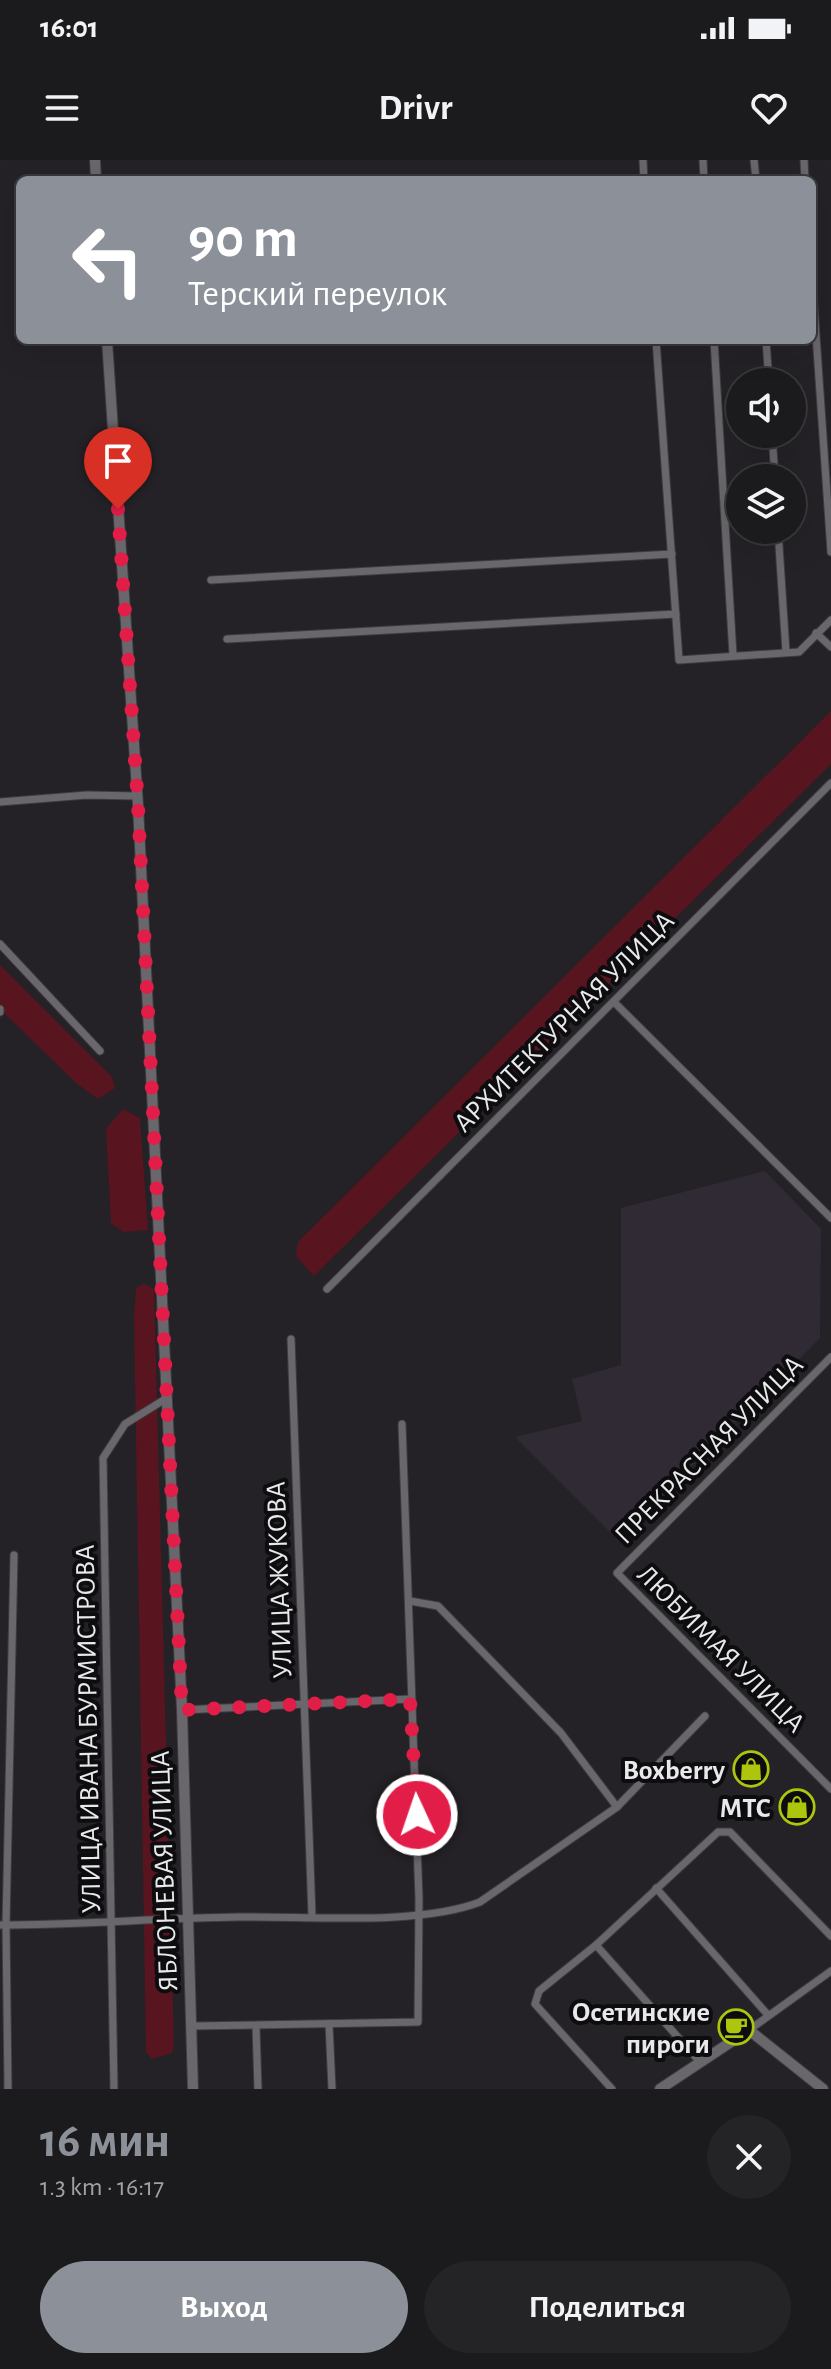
<!DOCTYPE html>
<html lang="ru">
<head>
<meta charset="utf-8">
<style>
	body { margin:0; font-family:"Alegreya Sans",sans-serif; background:#242325; color:#f1f3f6; height:100vh; display:flex; flex-direction:column; font-size:30px; white-space:nowrap }
	* { box-sizing:border-box; margin:0 }
	p { font-size:26px; color:#a0a1a3 }
	.icon { flex:none; width:44px; height:44px; fill:none; stroke:currentColor; stroke-width:2; stroke-linecap:round; stroke-linejoin:round }
	.map { position:relative; height:1929px; overflow:hidden }
	.panel { display:flex; flex-direction:column; background:#1b1a1c; flex:1 }
	.panel>* { flex:none }
	.guide { position:absolute; left:16px; top:16px; width:800px; height:168px; border-radius:12px; box-shadow:0 8px 32px #0002,0 0 0 2px #39383b; background:#8c9099; color:#fff; overflow:hidden }
	.tools { position:absolute; left:726px; top:208px; display:grid; gap:16px }
	.tools a { display:grid; place-items:center; width:80px; height:80px; border-radius:50%; background:#1b1a1c; box-shadow:0 8px 32px #0002,0 0 0 2px #39383b; font-size:40px }
	.pin { position:absolute; display:grid; place-items:center; width:68px; height:68px; color:#fff; margin:-82px -34px; border-radius:50% 50% 50% 0; rotate:-45deg; box-shadow:0 0 8px #0007 }
	.pin .icon { rotate:45deg }
	.me { position:absolute; width:88px; margin:-44px; rotate:357deg; stroke-linejoin:round; filter:drop-shadow(0 0 6px #0008) }
	.turn { display:flex; align-items:center; gap:28px; height:168px; padding:0 40px; font-size:36px }
	.turn .icon { width:104px; height:104px; stroke-width:2.5 }
	.turn b { display:block; font-size:56px; line-height:68px }
	.round { display:grid; place-items:center; flex:none; width:84px; height:84px; border-radius:42px; background:#242325 }
	.summary { display:flex; align-items:center; justify-content:space-between; height:136px; padding:0 40px }
	h1 { font-size:48px; font-weight:700; line-height:60px; color:#8c9099 }
	.button { display:flex; gap:16px; margin-top:auto; padding:16px 40px }
	.button a { flex:1; height:92px; border-radius:48px; background:#8c9099; color:#fff; font-size:32px; font-weight:700; line-height:92px; text-align:center }
	.button a+a { background:#242325; color:#f1f3f6 }
	.status { display:flex; justify-content:space-between; align-items:center; height:56px; padding:0 40px; background:#1b1a1c; direction:ltr }
	.status svg { height:22px; fill:currentColor }
	header { display:flex; justify-content:space-between; align-items:center; height:104px; padding:0 40px; background:#1b1a1c; font-size:36px; font-weight:700 }
	.map>svg:first-child { display:block }
</style>
</head>
<body>
<div class="status"><b>16:01</b><svg viewBox="0 0 49 12"><path d="M0 12V9h3v3zM5 12V6h3v6zM10 12V3h3v9zM15 12V0h3v12zM26 1h20v11H26zM47 4h2v5h-2z"/></svg></div>
<header><svg class="icon" aria-label="menu" viewBox="0 0 24 24"><path d="M4 6h16M4 12h16M4 18h16"/></svg>Drivr<svg class="icon" aria-label="heart" viewBox="0 0 24 24"><path d="M12 20l-8-8c-3-5 5-10 8-4 3-6 11-1 8 4z"/></svg></header>
<div class="map">
<svg width="831" height="1929" viewBox="0 0 831 1929">
	<rect width="100%" height="100%" fill="#242226"/>
	<path fill="#2f2a34" d="M765,1011L821,1069L820,1178L618,1380L515,1277L582,1261L572,1219L621,1205V1048Z"/>
	<g fill="#58141f">
		<path d="M831,551V604L314,1116L296,1096L298,1082Z"/>
		<path d="M0,805L112,917L115,928L98,939L76,923L0,849Z"/>
		<path d="M123,949L140,958L148,1070L123,1072L111,1063L106,969Z"/>
		<path d="M144,1124L154,1129L174,1883L172,1893L152,1899L146,1892L134,1156L136,1128Z"/>
	</g>
	<g fill="none" stroke-linecap="round" stroke-linejoin="round">
		<defs>
			<g id="street">
				<path d="M643,0L644,20"/>
				<path d="M703,0L704,20"/>
				<path d="M754,0L756,20"/>
				<path d="M804,0L805,20"/>
				<path d="M812,117L831,392"/>
				<path d="M656,180L679,500L799,492L831,460"/>
				<path d="M714,180L733,495"/>
				<path d="M766,180L769,222"/>
				<path d="M772,274L775,318"/>
				<path d="M778,370L786,492"/>
				<path d="M211,420L672,394"/>
				<path d="M816,473L831,487"/>
				<path d="M227,479L676,454"/>
				<path d="M0,642L87,635L137,636"/>
				<path d="M0,784L100,891"/>
				<path d="M614,842L831,1058"/>
				<path d="M0,849V852"/>
				<path d="M327,1129L831,623"/>
				<path d="M291,1179L312,1756"/>
				<path d="M831,1197L617,1413L831,1629"/>
				<path d="M410,1441L438,1446L561,1573L617,1647"/>
				<path d="M182,1550L410,1539"/>
				<path d="M656,1728L768,1855"/>
				<path d="M0,1765C79,1765 159,1758 238,1757C307,1756 418,1766 480,1742L617,1647L705,1556"/>
				<path d="M596,1785L700,1902"/>
				<path d="M329,1864L332,1929"/>
				<path d="M193,1866L418,1862L419,1739L402,1264"/>
				<path d="M256,1866L258,1929"/>
				<path d="M749,1870L831,1811"/>
				<path d="M8,1929L6,1765L14,1395"/>
				<path d="M114,1929L103,1298L125,1264L167,1238"/>
				<path d="M612,1929L535,1844L539,1831L596,1785L718,1672H730L831,1776"/>
			</g>
			<g id="secondary">
				<path d="M95,0L96,20"/>
				<path d="M107,180L138,645L182,1550L193,1929"/>
				<path d="M660,1929L749,1870L823,1929"/>
			</g>
		</defs>
		<use href="#street" stroke="#3e3c3f" stroke-width="9"/>
		<use href="#secondary" stroke="#3e3c3f" stroke-width="12"/>
		<use href="#street" stroke="#69676c" stroke-width="7"/>
		<use href="#secondary" stroke="#69676c" stroke-width="10"/>
	</g>
	<g fill="none" stroke-linecap="round" stroke-linejoin="round">
		<path stroke="#e11d48" stroke-width="14" stroke-dasharray="0 25.2" d="M118,349L138,645L182,1550L410,1539L417,1655"/>
	</g>
	<defs>
		<symbol id="shop-ring" viewBox="-11 -11 22 22"><circle r="9.5" fill="#0d0c0e" stroke="#adc60d" stroke-width="1.5"/><path d="M-5-2.5h2.3a2.7 3.5 0 0 1 5.4 0H5L5.5 6h-11ZM-1.5-2.5h3a1.5 2.3 0 0 0-3 0Z" fill="#adc60d"/></symbol>
		<symbol id="cafe-ring" viewBox="-11 -11 22 22"><circle r="9.5" fill="#0d0c0e" stroke="#adc60d" stroke-width="1.5"/><path d="M-5.5-4.5H6V0H3Q3 3.5 0 3.5H-2.5Q-5.5 3.5-5.5 0ZM3-3.2v2h1.7v-2ZM-6 4.5H4V6H-6Z" fill="#adc60d"/></symbol>
	</defs>
	<g fill-rule="evenodd">
		<use href="#shop-ring" x="731" y="1589" width="40" height="40"/>
		<use href="#shop-ring" x="777" y="1627" width="40" height="40"/>
		<use href="#cafe-ring" x="716" y="1847" width="40" height="40"/>
	</g>
	<g text-anchor="middle" stroke-width="8" stroke-linejoin="round" paint-order="stroke">
		<g font-size="28" fill="#e9e8eb" stroke="#0d0c0e">
			<text transform="translate(563 861) rotate(-45)" y="10">АРХИТЕКТУРНАЯ УЛИЦА</text>
			<text transform="translate(708 1289) rotate(-45)" y="10">ПРЕКРАСНАЯ УЛИЦА</text>
			<text transform="translate(278 1420) rotate(-92)" y="10">УЛИЦА ЖУКОВА</text>
			<text transform="translate(722 1488) rotate(45)" y="10">ЛЮБИМАЯ УЛИЦА</text>
			<text transform="translate(87 1569) rotate(-91)" y="10">УЛИЦА ИВАНА БУРМИСТРОВА</text>
			<text transform="translate(163 1711) rotate(-92)" y="10">ЯБЛОНЕВАЯ УЛИЦА</text>
		</g>
		<g font-size="28" font-weight="bold" fill="#e9e8eb" stroke="#0d0c0e" text-anchor="end">
			<text x="725" y="1619">Boxberry</text>
			<text x="771" y="1657">МТС</text>
			<text x="710" y="1861">Осетинские<tspan x="710" dy="32">пироги</tspan></text>
		</g>
	</g>
</svg>
<div class="tools">
<a><svg class="icon" aria-label="sound" viewBox="0 0 24 24"><path d="M4 9h4l5-4v14l-5-4H4zM17 9q2 3 0 6"/></svg></a>
<a><svg class="icon" aria-label="layers" viewBox="0 0 24 24"><path d="M12 4l9 5-9 5-9-5zM3 14l9 5 9-5"/></svg></a>
</div>
<div class="pin" style="left:118px;top:349px;background:#d93025"><svg class="icon" aria-label="arrive" viewBox="0 0 24 24"><path d="M6 21V4h12l-3 4 3 4H6"/></svg></div>
<svg class="me" style="left:417px;top:1655px" viewBox="-20 -20 40 40"><circle r="17" fill="#e11d48" stroke="#fff" stroke-width="3"/><path d="M0-11L8 9 0 5-8 9z" fill="#fff"/></svg>
<div class="guide">
<div class="turn"><svg class="icon" aria-label="left" viewBox="0 0 24 24"><path d="M17 20v-9H6M10 6l-5 5 5 5"/></svg><div><b>90 m</b>Терский переулок</div></div>
</div>
</div>
<section class="panel">
<div class="summary"><div><h1>16 мин</h1><p>1.3 km · 16:17</p></div><a class="round"><svg class="icon" aria-label="close" viewBox="0 0 24 24"><path d="M6 6l12 12M18 6L6 18"/></svg></a></div>
<div class="button"><a>Выход</a><a>Поделиться</a></div>
</section>
</body>
</html>
